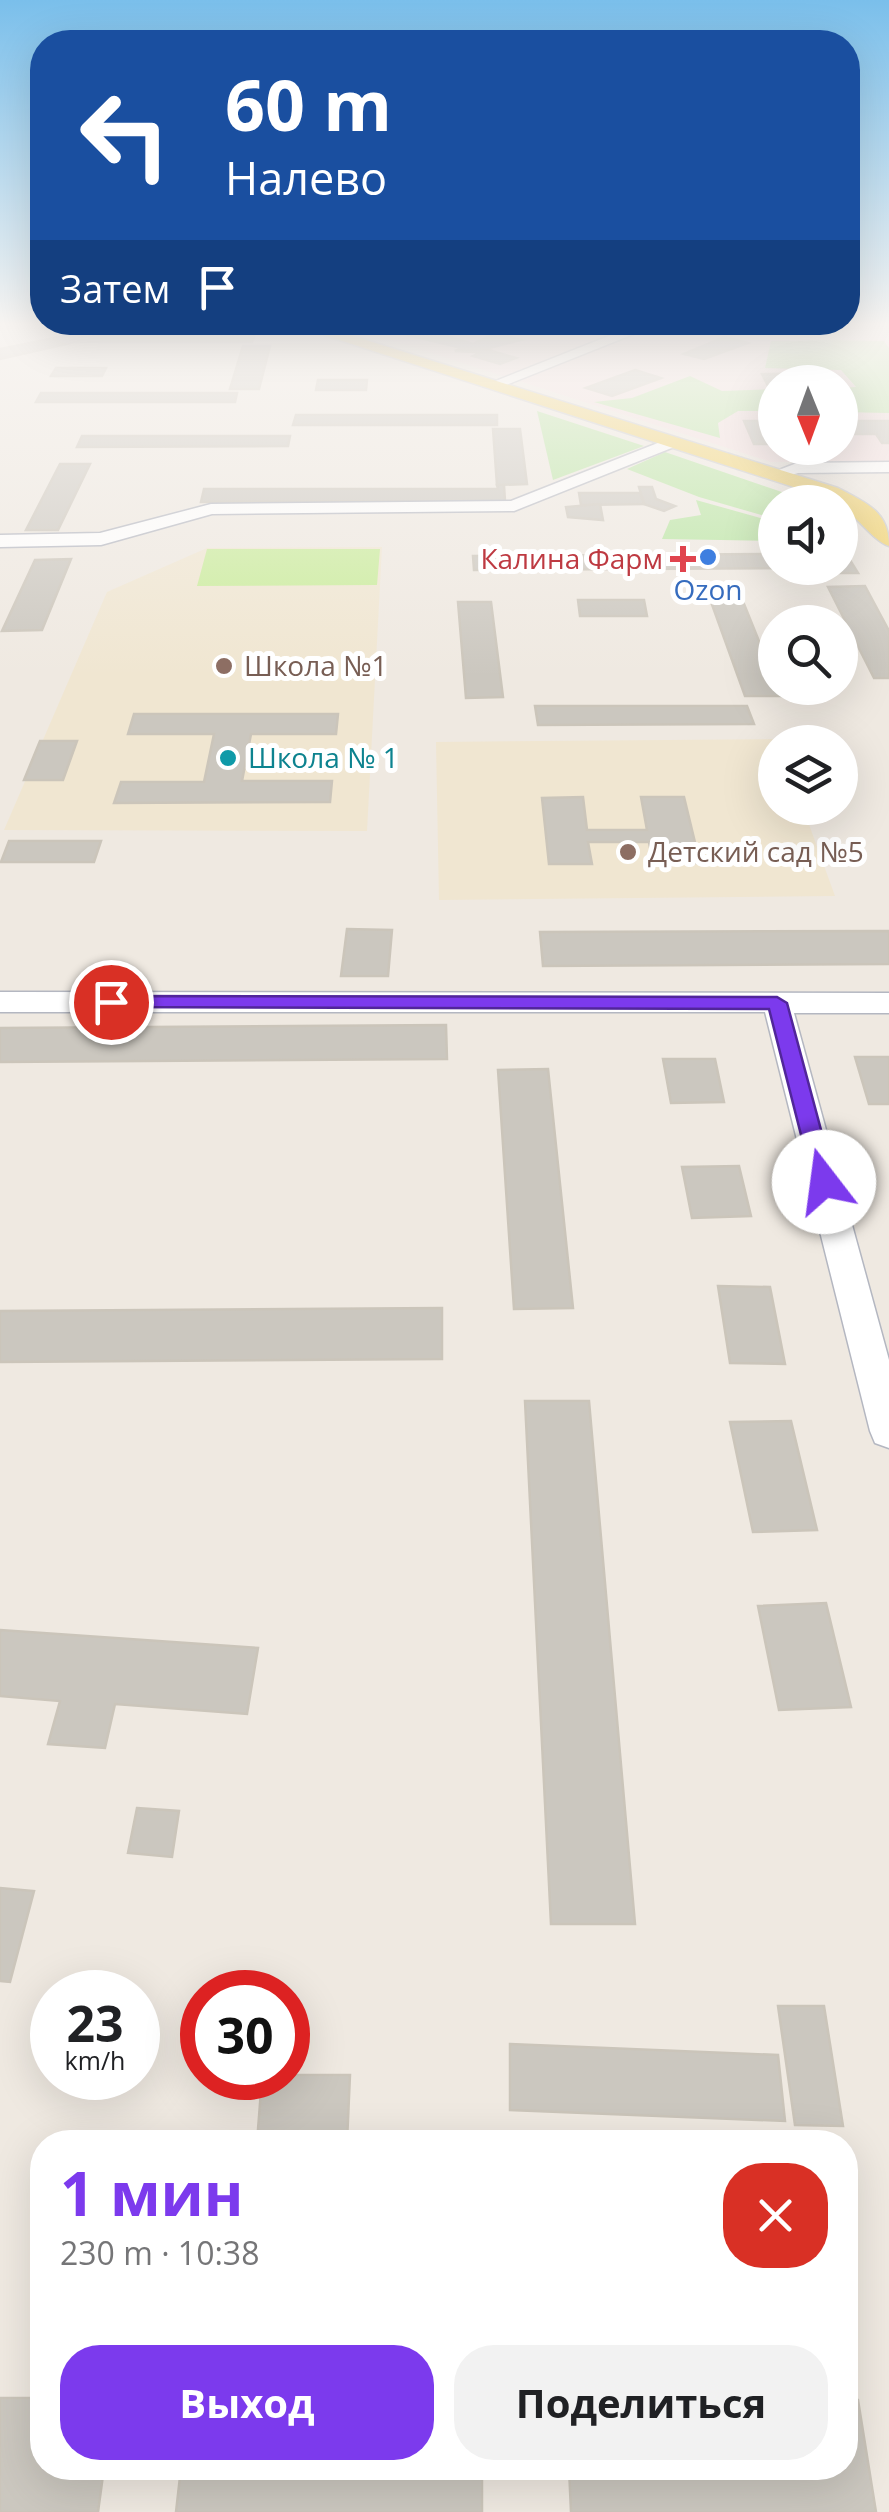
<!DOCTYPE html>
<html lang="ru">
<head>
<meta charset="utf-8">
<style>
	body { margin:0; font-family:"Open Sans",sans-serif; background:#f2f2f2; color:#202124; height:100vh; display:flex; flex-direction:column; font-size:38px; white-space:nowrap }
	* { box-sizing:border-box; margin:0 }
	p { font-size:32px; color:#757577 }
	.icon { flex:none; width:55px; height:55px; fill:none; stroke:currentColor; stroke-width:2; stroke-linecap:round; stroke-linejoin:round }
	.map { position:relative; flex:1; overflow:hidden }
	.details { position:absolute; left:30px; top:2130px; width:828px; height:350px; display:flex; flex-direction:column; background:#fff; border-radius:40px; box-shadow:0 10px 40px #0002 }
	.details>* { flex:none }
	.banner { position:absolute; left:30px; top:30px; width:830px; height:305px; border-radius:40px; box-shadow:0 10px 40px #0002; background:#1a4fa0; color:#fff; overflow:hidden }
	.needle { width:65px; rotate:179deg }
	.fabs { position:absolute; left:758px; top:365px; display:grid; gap:20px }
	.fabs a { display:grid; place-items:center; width:100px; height:100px; border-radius:50%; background:#fff; box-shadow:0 10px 40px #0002; font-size:50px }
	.speed { position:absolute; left:30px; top:1970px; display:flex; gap:20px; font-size:50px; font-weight:700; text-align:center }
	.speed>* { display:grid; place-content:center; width:130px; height:130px; border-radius:50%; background:#fff; box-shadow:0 10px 40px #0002; line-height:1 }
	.speed small { font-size:25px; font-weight:400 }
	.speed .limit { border:15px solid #d22; background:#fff; color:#111 }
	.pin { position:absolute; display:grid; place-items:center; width:85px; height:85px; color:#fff; margin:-42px; border:5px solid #fff; border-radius:50%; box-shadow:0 2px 10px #0007 }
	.me { position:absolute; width:110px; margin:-55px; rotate:345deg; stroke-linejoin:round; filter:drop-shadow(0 0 8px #0008) }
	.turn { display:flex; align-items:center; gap:35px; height:210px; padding:0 30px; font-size:45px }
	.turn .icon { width:130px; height:130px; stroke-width:2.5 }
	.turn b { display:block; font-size:70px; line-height:85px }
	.then { display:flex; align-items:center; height:95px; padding:0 30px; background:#0003; gap:20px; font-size:38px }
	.round { display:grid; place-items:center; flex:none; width:105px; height:105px; border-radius:40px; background:#f2f2f2 }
	.summary { display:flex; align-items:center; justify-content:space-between; height:170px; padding:0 30px }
	h1 { font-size:60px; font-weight:700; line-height:75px; color:#7c3aed }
	.cta { display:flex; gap:20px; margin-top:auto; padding:20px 30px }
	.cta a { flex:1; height:115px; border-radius:40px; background:#7c3aed; color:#fff; font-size:40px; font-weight:700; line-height:115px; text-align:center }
	.cta a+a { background:#f2f2f2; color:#202124 }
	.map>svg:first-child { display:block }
</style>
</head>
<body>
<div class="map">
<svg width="889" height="2512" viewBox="0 0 889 2512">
	<rect width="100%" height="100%" fill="#efe9e1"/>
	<g fill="#f0e6d1">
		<path d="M382,547L367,831L4,830L107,592L207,548Z"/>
		<path d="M779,739L780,742H775V808H803L835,896L439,900L436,742Z"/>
	</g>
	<path fill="#f5dfe0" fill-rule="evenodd" d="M341,324H874L889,344V461L771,462ZM775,382H840V448H775Z"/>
	<g fill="#b6e59e">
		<path d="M824,340L884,341L889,348V413L840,412V388L856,387L841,370L765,368L771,341Z"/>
		<path d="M690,376L722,391L775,389V411H738L718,423L720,438L594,402L632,398Z"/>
		<path d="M537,411L644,446L553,480Z"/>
		<path d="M665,452L811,502H775V519L699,497L627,469Z"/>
		<path d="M696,500L775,522V541L662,539L670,520L701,515Z"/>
	</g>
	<path fill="#c9ec9a" d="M207,549H380L377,585L197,586Z"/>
	<g fill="#cbc7bf" stroke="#cbc5ba" stroke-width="2.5">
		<path d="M681,324H732L672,334L660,329Z"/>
		<path d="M417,327L473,344L496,333L521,340L485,349L516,358L500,364L473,356L479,353L475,352L455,351L462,348L399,333Z"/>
		<path d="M255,334L252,342H75L64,336Z"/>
		<path d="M64,336L75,342L0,359V349Z"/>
		<path d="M724,337L748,343L704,359L684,354Z"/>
		<path d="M243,346H270L259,389H230Z"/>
		<path d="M56,368H106L102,376H51Z"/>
		<path d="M635,370L661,378L612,396L586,388Z"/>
		<path d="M831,373L837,382H775V386H768L762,374Z"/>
		<path d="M318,380H367L366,390H316Z"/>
		<path d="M41,393H237L235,402H36Z"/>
		<path d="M296,415H497V425H293Z"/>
		<path d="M744,421H775V444H754Z"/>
		<path d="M840,421H889V443H882L876,434H840Z"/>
		<path d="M493,429H520L527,484L497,485Z"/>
		<path d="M82,436H290L288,446L77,447Z"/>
		<path d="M60,464H90L58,530H26Z"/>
		<path d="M497,485H504L505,501L201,502L204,489H498Z"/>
		<path d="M639,487H652L656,499L675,506L664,511L644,504Z"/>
		<path d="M579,493H640L644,504L581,505Z"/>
		<path d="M600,504L603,520L568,517L566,507Z"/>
		<path d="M840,544L858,573H810L808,568H840Z"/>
		<path d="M775,554V568H823L474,570L473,556Z"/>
		<path d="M71,559L42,630L2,631L35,560Z"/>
		<path d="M865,586L889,631V678H874L828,587Z"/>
		<path d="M710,599H742L781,696H745Z"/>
		<path d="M578,600H644L647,616H580Z"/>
		<path d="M458,602H491L503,697L466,698Z"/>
		<path d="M535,706H747L754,724L538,725Z"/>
		<path d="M134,714H338L336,734H251L242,781H332L330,802L114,803L121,782H204L214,734H128Z"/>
		<path d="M40,741H77L63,780H24Z"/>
		<path d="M583,797L587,830H647L641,797H684L700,863H653L649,842H588L592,864H549L542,798Z"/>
		<path d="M9,841H101L94,862H1Z"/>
		<path d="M347,929L392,930L388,976H341Z"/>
		<path d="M889,931V964L543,966L540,932Z"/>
		<path d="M446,1025L447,1059L0,1062V1028Z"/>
		<path d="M855,1057H889V1104H869Z"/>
		<path d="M663,1059H715L724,1102L671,1103Z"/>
		<path d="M548,1069L573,1308L514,1309L498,1070Z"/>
		<path d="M739,1166L751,1216L692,1218L682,1167Z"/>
		<path d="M718,1286L770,1287L785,1364L730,1363Z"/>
		<path d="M442,1308V1359L0,1362V1311Z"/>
		<path d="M525,1401H589L635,1924H551Z"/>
		<path d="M791,1421L817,1530L753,1532L730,1422Z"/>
		<path d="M826,1603L851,1707L779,1710L758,1606Z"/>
		<path d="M0,1630L258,1648L247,1714L115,1704L105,1748L48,1744L60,1701L0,1696Z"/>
		<path d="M137,1808L179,1811L172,1857L128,1853Z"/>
		<path d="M0,1888L34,1891L10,1982L0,1981Z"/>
		<path d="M778,2006H824L843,2126L795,2125Z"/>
		<path d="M510,2044L778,2055L785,2121L510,2110Z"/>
		<path d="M288,2075H350L347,2142H257L262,2078Z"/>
		<path d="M0,2398H42V2468H104L98,2512H0Z"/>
		<path d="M845,2400H858L876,2512H571L569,2468H845Z"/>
		<path d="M181,2468H482V2512H176Z"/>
	</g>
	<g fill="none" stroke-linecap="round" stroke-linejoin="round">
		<defs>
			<g id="minor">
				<path d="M639,324H659L496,389L483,386Z"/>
				<path d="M673,437L681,442L679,445L514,511L212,514L101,545L0,547V535L100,533L211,504L511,501Z"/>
				<path d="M889,462V472L798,473L775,480L766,475L797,463Z"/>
				<path d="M0,992L889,993V1013H794L889,1360V1448L875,1443L870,1431L765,1012H0Z"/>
			</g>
			<path id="major" d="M290,324H315L838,488C866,503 889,511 889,546C872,540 859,517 840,507V502Z"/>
		</defs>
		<use href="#minor" stroke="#b4b7c1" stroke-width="3"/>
		<use href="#major" stroke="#c9c9c9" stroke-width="3"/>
		<use href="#minor" fill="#fff" fill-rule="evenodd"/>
		<use href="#major" fill="#f2d163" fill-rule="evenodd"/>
	</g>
	<linearGradient id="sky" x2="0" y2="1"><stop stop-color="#7abfeb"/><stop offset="0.48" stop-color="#f8f5f2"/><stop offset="1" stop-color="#f8f5f2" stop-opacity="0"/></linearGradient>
	<rect width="889" height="676" fill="url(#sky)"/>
	<path fill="#7c3aed" stroke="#51269a" stroke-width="2.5" d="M111,996L777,997L787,1003L835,1182L824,1190L813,1182L769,1009L105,1007L102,1002Z"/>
	<circle fill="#3f7fe0" stroke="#fff" stroke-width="4" cx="708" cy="557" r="10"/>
	<path fill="#e0444e" stroke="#fff" stroke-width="4" d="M678 544h10v10h10v10h-10v10h-10v-10h-10v-10h10z"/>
	<g fill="#8d6e63" stroke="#fff" stroke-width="4">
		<circle cx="224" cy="666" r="10"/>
		<circle cx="628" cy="852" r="10"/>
	</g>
	<circle fill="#0f9aa8" stroke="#fff" stroke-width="4" cx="228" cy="758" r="10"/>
	<g text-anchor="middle" stroke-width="10" stroke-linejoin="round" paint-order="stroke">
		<g font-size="28" fill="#be3a42" stroke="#fff" text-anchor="end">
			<text x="663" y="569">Калина Фарм</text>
		</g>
		<g font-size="28" fill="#366cbe" stroke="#fff">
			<text x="708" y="600">Ozon</text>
		</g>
		<g font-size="28" fill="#785e54" stroke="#fff" text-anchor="start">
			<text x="244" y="676">Школа №1</text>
			<text x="648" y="862">Детский сад №5</text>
		</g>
		<g font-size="28" fill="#0d838f" stroke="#fff" text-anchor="start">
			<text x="248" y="768">Школа № 1</text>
		</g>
	</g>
</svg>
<div class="fabs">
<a><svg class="needle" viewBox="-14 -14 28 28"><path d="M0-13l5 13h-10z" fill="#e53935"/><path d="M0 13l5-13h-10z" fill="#757577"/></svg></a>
<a><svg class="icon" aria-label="sound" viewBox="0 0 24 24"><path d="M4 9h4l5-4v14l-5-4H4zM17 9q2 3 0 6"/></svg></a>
<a><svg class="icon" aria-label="search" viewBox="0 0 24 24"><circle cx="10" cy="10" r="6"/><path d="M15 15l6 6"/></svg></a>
<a><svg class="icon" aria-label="layers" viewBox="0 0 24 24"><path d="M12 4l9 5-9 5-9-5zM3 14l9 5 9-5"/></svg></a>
</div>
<div class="speed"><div>23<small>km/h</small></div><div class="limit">30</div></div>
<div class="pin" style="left:111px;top:1002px;background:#d93025"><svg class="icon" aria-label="arrive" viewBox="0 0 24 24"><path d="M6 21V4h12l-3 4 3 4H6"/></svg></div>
<svg class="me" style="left:824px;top:1182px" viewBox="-20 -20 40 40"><circle r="19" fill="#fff"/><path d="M0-13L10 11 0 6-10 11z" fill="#7c3aed"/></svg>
<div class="banner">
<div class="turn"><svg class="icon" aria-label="left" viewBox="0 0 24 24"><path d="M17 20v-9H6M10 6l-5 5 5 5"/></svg><div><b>60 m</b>Налево</div></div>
<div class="then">Затем<svg class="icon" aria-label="arrive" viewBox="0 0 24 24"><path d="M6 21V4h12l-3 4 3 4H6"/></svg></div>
</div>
<section class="details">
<div class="summary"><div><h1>1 мин</h1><p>230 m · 10:38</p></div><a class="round" style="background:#d93025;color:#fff"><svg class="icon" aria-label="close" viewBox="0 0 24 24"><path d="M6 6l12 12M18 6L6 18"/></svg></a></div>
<div class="cta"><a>Выход</a><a>Поделиться</a></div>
</section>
</div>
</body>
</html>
